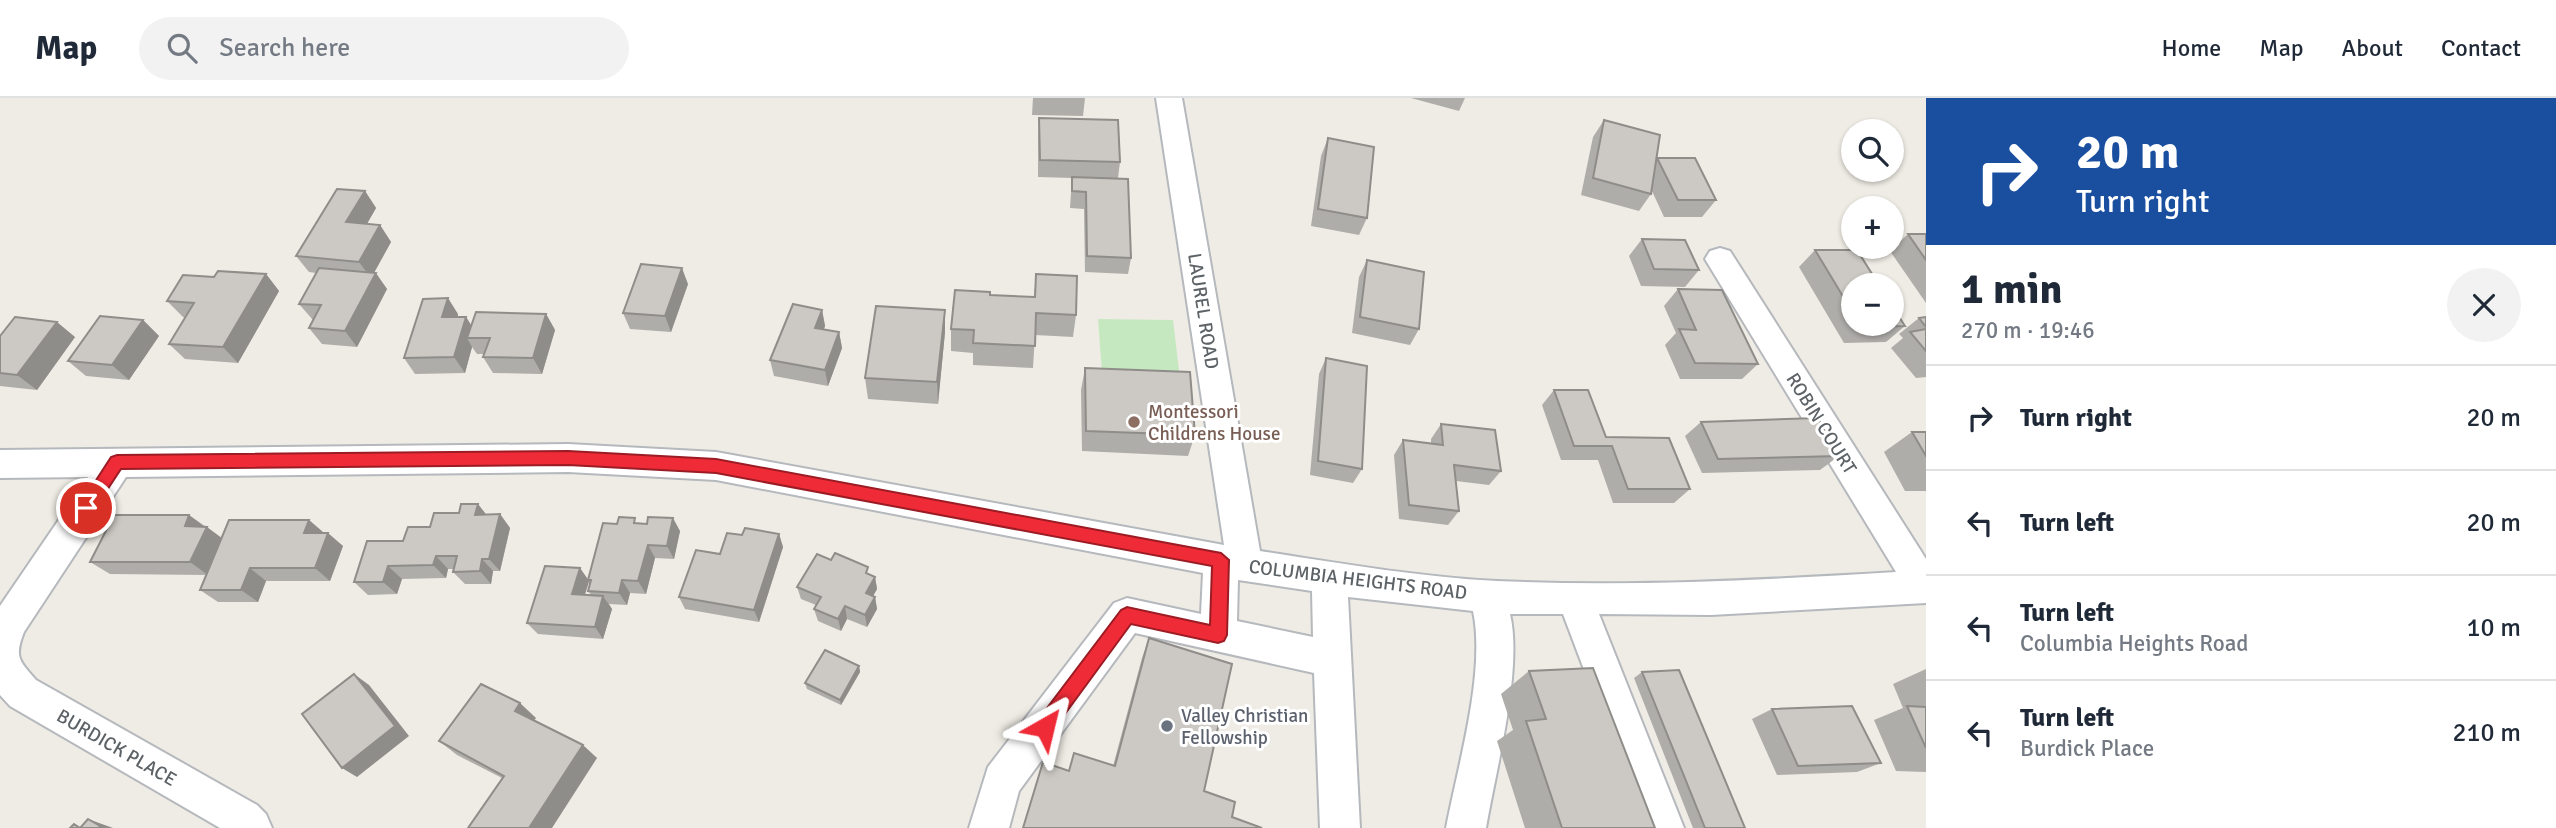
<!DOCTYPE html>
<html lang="en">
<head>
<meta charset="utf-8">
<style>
	body { margin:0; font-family:Signika,sans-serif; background:#f2f2f3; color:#1f2937; height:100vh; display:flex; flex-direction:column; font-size:26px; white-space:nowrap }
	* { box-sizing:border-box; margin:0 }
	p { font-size:23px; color:#747a83 }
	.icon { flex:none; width:38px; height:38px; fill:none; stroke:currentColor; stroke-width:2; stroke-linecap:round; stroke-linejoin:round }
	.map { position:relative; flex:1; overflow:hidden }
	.drawer { display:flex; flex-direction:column; background:#fff; width:630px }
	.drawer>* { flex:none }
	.guide { background:#1a4fa0; color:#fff; overflow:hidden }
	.fabs { position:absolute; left:1841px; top:21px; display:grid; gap:14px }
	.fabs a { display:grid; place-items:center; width:63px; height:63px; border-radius:50%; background:#fff; box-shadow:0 2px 5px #0004; font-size:35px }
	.pin { position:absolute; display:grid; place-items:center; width:60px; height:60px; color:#fff; margin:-30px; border:4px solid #fff; border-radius:50%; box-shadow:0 2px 7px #0007 }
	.me { position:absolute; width:77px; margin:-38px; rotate:37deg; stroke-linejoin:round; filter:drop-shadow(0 0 5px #0008) }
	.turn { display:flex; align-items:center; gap:24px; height:147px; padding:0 35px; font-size:32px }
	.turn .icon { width:91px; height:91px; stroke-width:2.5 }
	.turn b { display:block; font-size:49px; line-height:60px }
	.round { display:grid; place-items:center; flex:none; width:74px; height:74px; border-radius:37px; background:#f2f2f3 }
	.head { display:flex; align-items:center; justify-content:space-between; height:119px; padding:0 35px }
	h1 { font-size:42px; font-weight:700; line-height:52px }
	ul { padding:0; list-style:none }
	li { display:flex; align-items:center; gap:21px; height:105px; padding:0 35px; border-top:2px solid #e0e1e3 }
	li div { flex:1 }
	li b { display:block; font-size:26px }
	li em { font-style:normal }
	header { display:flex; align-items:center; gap:42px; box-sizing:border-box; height:98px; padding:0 35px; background:#fff; border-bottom:2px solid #e0e1e3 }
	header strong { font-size:33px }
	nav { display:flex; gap:38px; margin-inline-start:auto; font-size:24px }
	.search { width:490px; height:63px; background:#f2f2f3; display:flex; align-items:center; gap:18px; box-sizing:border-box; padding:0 24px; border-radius:38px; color:#747a83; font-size:26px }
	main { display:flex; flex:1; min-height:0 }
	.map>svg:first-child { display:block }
</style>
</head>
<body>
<header>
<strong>Map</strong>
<div class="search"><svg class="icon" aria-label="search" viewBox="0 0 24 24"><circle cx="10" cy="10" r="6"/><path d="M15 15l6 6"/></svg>Search here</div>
<nav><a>Home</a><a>Map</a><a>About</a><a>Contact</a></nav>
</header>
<main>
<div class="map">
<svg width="1926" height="730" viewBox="0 0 1926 730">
	<rect width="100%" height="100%" fill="#efece5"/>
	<path fill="#c6e8c1" d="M1098,221L1173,222L1181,289L1103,288Z"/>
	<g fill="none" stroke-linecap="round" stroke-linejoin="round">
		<defs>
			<path id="minor" d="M1156,0H1182L1260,453C1339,465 1418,479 1497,483C1630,489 1763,482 1896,474L1705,161L1710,153L1720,150L1730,153L1926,461V505L1711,517L1599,516L1684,730H1644L1563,516H1510C1523,571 1496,671 1486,730H1446C1458,667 1486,574 1473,513L1348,499L1360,730H1320L1314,575L1135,535L1019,693L1009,730H969L988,669L1114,505L1127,500L1201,516L1203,475L716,382L568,374L126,379L24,534C14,559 19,563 36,582L257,707L266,716L272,730H220L10,608L0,597V508L88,379L0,380V352L568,346L716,354L1224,447ZM1238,482L1312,493L1313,539L1237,523Z"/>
		</defs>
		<use href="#minor" stroke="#b5b8bc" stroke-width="4"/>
		<use href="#minor" fill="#fff" fill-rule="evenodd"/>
	</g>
	<g fill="#afada9" fill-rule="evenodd">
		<path d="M1033,0H1085L1083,18L1032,17Z"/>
		<path d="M1411,0H1465L1459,13Z"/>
		<path d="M1039,20L1120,64L1118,80L1131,160L1128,176L1085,174L1084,111L1070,110L1072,80L1038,79V37Z"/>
		<path d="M1604,22L1716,102L1702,119H1664L1652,93L1651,96L1639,113L1581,97L1593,39Z"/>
		<path d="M1328,40L1367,120L1359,137L1311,128L1321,58Z"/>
		<path d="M365,93L376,110L367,126L380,127L391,144L374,175L387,191L357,249L322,246L309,230L313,222L299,206L316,175L309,174L296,158Z"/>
		<path d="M1908,136H1926V205L1890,153Z"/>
		<path d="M1642,141L1699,172L1685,189L1641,188L1629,158Z"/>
		<path d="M1815,152L1853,187V226H1892L1905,228L1886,244L1844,245L1799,169Z"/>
		<path d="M1367,162L1419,231L1410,247L1352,235L1359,179Z"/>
		<path d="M266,176L279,193L238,265L185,261L169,246L185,220L183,219L167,203L214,179Z"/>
		<path d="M1036,176L1076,217L1073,239L1035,237L1033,270L973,267V255L951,253V231L990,197L1034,199Z"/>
		<path d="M688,186L671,234L630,231L623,215Z"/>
		<path d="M1678,191L1758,266L1742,281H1680L1665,247L1676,235L1664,208Z"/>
		<path d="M822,212L825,228L824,231L839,234L842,250L828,288L774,278L770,262Z"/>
		<path d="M458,216V219H466L471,227L546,216L555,232L542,276L493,275L483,259L484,256H477L472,249L465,275L415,276L404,260Z"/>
		<path d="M1926,219V279L1916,280L1891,250L1903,240L1899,236L1919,220Z"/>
		<path d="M143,222L159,238L129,282L86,278L68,263Z"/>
		<path d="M945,234L938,306L868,301L865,280Z"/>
		<path d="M0,238L75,239L37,292L0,288Z"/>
		<path d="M1326,260L1362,371L1353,385L1310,377L1319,276Z"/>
		<path d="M1085,270L1195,337L1188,358L1082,353L1081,292Z"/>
		<path d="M1554,292L1606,339L1690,391L1674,405H1613L1598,362H1561L1542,307Z"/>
		<path d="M1701,324L1839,358L1820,372L1702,375L1685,338Z"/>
		<path d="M1441,326L1501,373L1489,387L1456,383L1459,413L1448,427L1399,421L1394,357L1403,342L1431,345V341Z"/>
		<path d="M1912,334H1926V393H1905L1884,354Z"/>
		<path d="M486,416H500L510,430L500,473H493L491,486H465L453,474L454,471H448L446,480L402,481L397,496L368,497L354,484L403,443L430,429Z"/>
		<path d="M189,417L222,440L309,422L324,435L343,448L330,483H266L258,504H218L200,492L206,477L110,476L90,464Z"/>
		<path d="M638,425L680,433L674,461L655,460L646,496L630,495L627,507L609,506L612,511L603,541L538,536L527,525L580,470L588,482L617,426ZM589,484L590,486L588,493L591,497H585Z"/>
		<path d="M779,436L783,449L759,524L685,511L679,499L720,456L742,437Z"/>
		<path d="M870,477L875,479L877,491L873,498L875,499L877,511L867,529L847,521L841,533L818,523L814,511L816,507L801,501L797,489Z"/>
		<path d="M1149,540L1204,693L1232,719L1069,673L1113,668L1142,560Z"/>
		<path d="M859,568L860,574L841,607L807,591L805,585Z"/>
		<path d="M1926,571V674L1896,673L1874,622L1903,610L1893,586Z"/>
		<path d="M1529,573L1655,730H1525L1497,643L1513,632L1501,596Z"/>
		<path d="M1642,574L1745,730H1693L1634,580Z"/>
		<path d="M1772,611L1881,665L1857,674L1777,677L1752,621Z"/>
		<path d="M536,620L534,622L597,660L502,680L457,657L439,643Z"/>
	</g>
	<g fill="#8f8d89">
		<path d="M365,93L376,110L358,141L346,124Z"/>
		<path d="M380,127L391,144L371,180L359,164Z"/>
		<path d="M682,170L688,186L671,234L665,218Z"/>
		<path d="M376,175L387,191L357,249L345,233Z"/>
		<path d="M266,176L279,193L238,265L223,249Z"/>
		<path d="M448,200L458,216L453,235L442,219Z"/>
		<path d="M822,212L825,228L818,246L815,230Z"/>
		<path d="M945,212V234L938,306L937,284Z"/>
		<path d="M546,216L555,232L542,276L533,260Z"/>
		<path d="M466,219L476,235L467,240L472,249L465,275L454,259Z"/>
		<path d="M143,222L159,238L129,282L112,267Z"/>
		<path d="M57,224L75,239L37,292L17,277Z"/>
		<path d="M839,234L842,250L828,288L825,272Z"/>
		<path d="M478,406L489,420L475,417Z"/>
		<path d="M500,416L510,430L500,473L489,461Z"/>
		<path d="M189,417L206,430L207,429L224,442L208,477L190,464L185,428Z"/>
		<path d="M673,420L680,433L674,461L667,448Z"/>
		<path d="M309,422L324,435H304Z"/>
		<path d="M328,435L343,448L330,483L315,470Z"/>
		<path d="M779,436L783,449L759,524L754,512Z"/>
		<path d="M648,447L655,460L646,496L638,483Z"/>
		<path d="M436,458L448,471L446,480L433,467Z"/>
		<path d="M482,461L493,473L491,486L480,473Z"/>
		<path d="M388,468L402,481L397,496L383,484Z"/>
		<path d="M250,470L266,483L258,504L241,492Z"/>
		<path d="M580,470L589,483L581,508L572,496Z"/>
		<path d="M875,479L877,491L868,507L866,495Z"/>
		<path d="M622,482L630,495L627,507L619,495Z"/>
		<path d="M603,498L612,511L603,541L595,529Z"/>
		<path d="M875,499L877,511L867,529L865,517Z"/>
		<path d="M845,508L847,521L841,533L838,521Z"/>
		<path d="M859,568L860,574L841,607L840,602Z"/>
		<path d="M354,576L369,587L409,638L357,679L342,670Z"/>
		<path d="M520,605L536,620L530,627L515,613Z"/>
		<path d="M583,647L597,660L552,730H529Z"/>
		<path d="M88,721L113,730H99Z"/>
	</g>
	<g fill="#ccc9c4" stroke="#8f8d89" stroke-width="2">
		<path d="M1039,20L1118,22L1120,64L1040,62Z"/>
		<path d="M1604,22L1660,37L1651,96L1593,80Z"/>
		<path d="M1328,40L1374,49L1367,120L1318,111Z"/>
		<path d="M1657,60H1695L1716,102H1678Z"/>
		<path d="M1072,79L1128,81L1131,160L1087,158L1086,94L1072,93Z"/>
		<path d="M337,91L365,93L346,124L380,127L359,164L296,158Z"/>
		<path d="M1908,136H1926V162Z"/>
		<path d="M1642,141L1685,142L1699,172L1654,171Z"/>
		<path d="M1815,152H1857L1879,187H1853V215Z"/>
		<path d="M1367,162L1424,174L1419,231L1360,219Z"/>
		<path d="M641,166L682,170L665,218L623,215Z"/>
		<path d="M319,170L376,175L345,233L309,230L321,207L299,206Z"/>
		<path d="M218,173L266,176L223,249L169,246L194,205L167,203L183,177L214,179Z"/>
		<path d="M1036,176L1077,178L1076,217L1036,215L1035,248L973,245L974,232L951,231L955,192L990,194V197L1035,199Z"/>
		<path d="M1678,191L1722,192L1758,266L1695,265L1679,231L1696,232Z"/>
		<path d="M448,200L442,219H466L454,259L404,260L423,201Z"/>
		<path d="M793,206L822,212L815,230L839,234L825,272L770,262Z"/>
		<path d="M876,208L945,212L937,284L865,280Z"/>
		<path d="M1892,208L1905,228L1862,229L1860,226H1892Z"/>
		<path d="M476,214L546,216L533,260L483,259L490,240H467Z"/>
		<path d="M100,218L143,222L112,267L68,263Z"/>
		<path d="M15,219L57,224L17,277L0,275V238Z"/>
		<path d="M1926,219V229L1919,220Z"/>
		<path d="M1926,231V253L1910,234Z"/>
		<path d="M1326,260L1367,268L1362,371L1318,363Z"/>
		<path d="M1085,270L1190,274L1195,337L1086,333Z"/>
		<path d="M1554,292H1588L1606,339L1669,340L1690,391H1628L1612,348H1574Z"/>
		<path d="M1818,320L1839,358L1718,361L1701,324Z"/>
		<path d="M1441,326L1495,332L1501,373L1454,367L1459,413L1409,407L1403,342L1443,347Z"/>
		<path d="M1912,334H1926V358Z"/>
		<path d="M461,406H478L475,417L500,416L489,461H482L480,473L453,474L457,458H436L433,467L388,468L383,484H354L367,443H403L408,429H430L434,415H459Z"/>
		<path d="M114,417H189L185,428L207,429L190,464H90Z"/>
		<path d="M619,419L635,420L634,425L647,426L648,419L673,420L667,448L648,447L638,483L622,482L619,495L588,493L591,482H588L603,425L617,426Z"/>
		<path d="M229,422H309L304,435H328L315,470H250L241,492H200Z"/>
		<path d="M745,430L779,436L754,512L679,499L696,452L720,456L727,435L742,437Z"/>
		<path d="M835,455L868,469L866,475L875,479L866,495L875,499L865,517L845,508L838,521L814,511L821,499L797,489L817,456L831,462Z"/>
		<path d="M545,468L580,470L572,496L603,498L595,529L527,525Z"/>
		<path d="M1149,540L1232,566L1204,693L1235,704L1232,719L1262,730H1023L1043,664L1069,673L1074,655L1115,668Z"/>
		<path d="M825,552L859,568L840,602L805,585Z"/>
		<path d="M1593,570L1655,730H1562L1526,623L1546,621L1529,573Z"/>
		<path d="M1679,572L1745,730H1705L1642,574Z"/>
		<path d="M354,576L395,628L342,670L302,616Z"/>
		<path d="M481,586L520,605L515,613L583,647L529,730H468L504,678L439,643Z"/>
		<path d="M1852,608L1881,665L1798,668L1772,611Z"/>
		<path d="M1907,608L1926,609V650Z"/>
		<path d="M88,721L100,728L99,730H80Z"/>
		<path d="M74,726L80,730H70Z"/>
	</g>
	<path fill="#ef2b37" stroke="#9b1c24" stroke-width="2" d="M568,353L716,361L1221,455L1229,462L1227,537L1224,543L1218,545L1131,526L1051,635L1045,638L1038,635L1036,629L1038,622L1121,512L1127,509L1210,527L1212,468L716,375L568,367L121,371L92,415L86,417L78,410L111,359L117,357Z"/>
	<circle fill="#8d6e63" stroke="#fff" stroke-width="2.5" cx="1134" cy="324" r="7"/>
	<circle fill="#6b7280" stroke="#fff" stroke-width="2.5" cx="1167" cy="628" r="7"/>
	<g text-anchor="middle" stroke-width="6" stroke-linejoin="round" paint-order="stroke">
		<g font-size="19" fill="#5c6266" stroke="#fff">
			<text transform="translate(1204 213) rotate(81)" y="7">LAUREL ROAD</text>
			<text transform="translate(1822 325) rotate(58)" y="7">ROBIN COURT</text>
			<text transform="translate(1358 481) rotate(7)" y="7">COLUMBIA HEIGHTS ROAD</text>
			<text transform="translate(117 649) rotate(30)" y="7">BURDICK PLACE</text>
		</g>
		<g font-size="19" fill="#785e54" stroke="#fff" text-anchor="start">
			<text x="1148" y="320">Montessori<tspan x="1148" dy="22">Childrens House</tspan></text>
		</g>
		<g font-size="19" fill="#5b616d" stroke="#fff" text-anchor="start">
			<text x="1181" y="624">Valley Christian<tspan x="1181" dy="22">Fellowship</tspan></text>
		</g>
	</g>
</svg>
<div class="fabs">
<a><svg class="icon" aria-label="search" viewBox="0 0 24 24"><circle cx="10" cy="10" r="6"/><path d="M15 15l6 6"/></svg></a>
<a>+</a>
<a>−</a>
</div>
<div class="pin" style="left:86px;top:410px;background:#d93025"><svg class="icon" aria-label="arrive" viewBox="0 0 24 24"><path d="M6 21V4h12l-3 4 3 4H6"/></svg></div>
<svg class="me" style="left:1045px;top:629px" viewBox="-20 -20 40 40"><path d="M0-17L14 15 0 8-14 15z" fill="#ef2b37" stroke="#fff" stroke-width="4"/></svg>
</div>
<section class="drawer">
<div class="guide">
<div class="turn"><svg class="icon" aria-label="right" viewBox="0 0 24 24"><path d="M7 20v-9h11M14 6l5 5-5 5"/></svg><div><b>20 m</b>Turn right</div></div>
</div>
<div class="head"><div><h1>1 min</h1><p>270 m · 19:46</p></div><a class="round"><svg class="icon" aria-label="close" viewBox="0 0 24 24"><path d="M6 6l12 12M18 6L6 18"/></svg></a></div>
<ul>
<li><svg class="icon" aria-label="right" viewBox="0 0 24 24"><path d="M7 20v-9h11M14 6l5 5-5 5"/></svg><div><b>Turn right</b></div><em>20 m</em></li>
<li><svg class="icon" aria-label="left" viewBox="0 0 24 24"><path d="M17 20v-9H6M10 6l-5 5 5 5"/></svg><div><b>Turn left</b></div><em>20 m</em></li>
<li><svg class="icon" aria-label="left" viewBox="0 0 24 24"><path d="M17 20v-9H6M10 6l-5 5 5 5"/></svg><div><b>Turn left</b><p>Columbia Heights Road</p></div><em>10 m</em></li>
<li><svg class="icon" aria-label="left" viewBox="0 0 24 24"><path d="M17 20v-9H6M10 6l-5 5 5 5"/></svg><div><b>Turn left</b><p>Burdick Place</p></div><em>210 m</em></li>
</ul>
</section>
</main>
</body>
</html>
